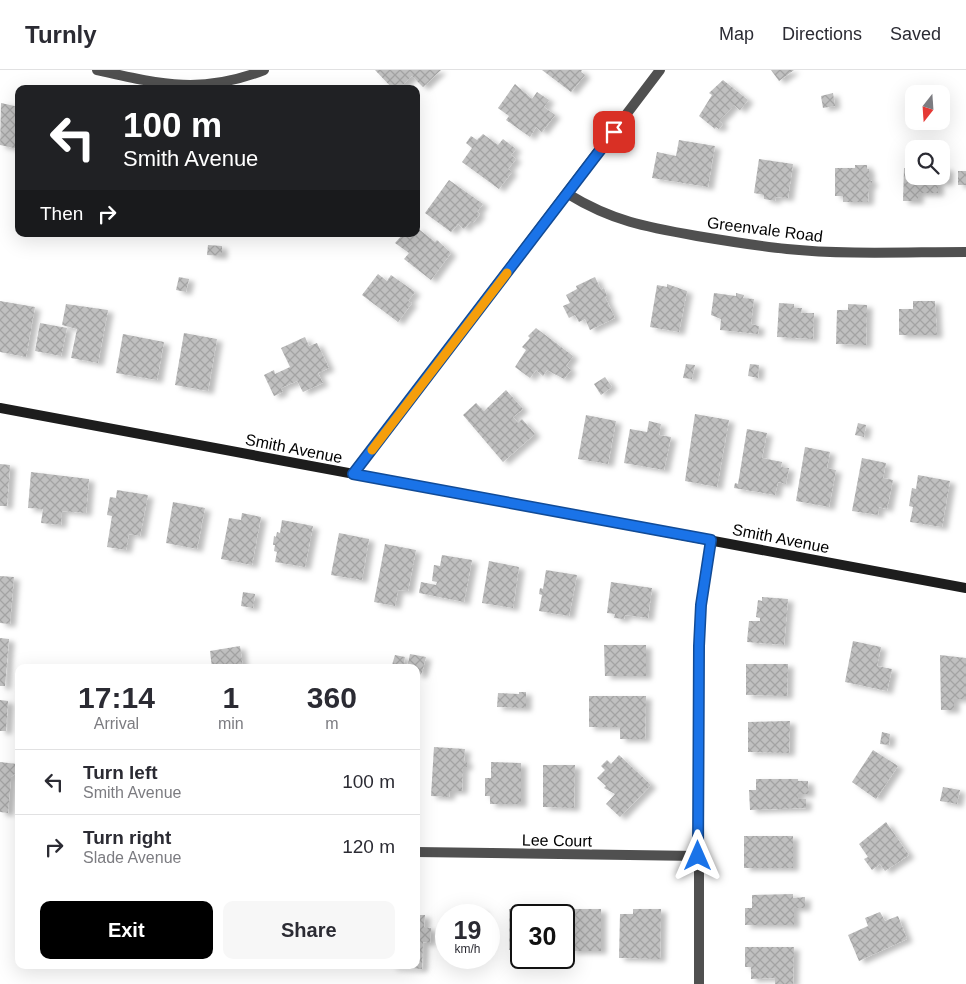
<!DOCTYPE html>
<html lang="en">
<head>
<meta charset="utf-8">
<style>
	body { margin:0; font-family:Arial,sans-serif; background:#f7f7f7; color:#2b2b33; height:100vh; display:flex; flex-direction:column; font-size:19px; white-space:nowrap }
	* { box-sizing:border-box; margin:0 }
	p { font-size:16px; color:#7c7c81 }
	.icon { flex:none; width:28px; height:28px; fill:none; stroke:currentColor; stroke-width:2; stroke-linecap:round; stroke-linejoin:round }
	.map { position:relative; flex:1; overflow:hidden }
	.side { position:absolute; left:15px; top:594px; width:405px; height:305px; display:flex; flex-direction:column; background:#fff; border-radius:10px; box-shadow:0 5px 20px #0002 }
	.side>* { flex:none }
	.top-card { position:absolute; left:15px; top:15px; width:405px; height:152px; border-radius:10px; box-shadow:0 5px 20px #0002; background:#202124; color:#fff; overflow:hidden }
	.needle { width:32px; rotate:197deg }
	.fabs { position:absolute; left:905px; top:15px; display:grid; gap:10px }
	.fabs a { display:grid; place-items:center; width:45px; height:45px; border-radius:10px; background:#fff; box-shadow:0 5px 20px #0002; font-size:25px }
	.speed { position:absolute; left:435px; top:834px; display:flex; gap:10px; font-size:25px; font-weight:700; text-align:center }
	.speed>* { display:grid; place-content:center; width:65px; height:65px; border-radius:50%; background:#fff; box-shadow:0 5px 20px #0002; line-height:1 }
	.speed small { font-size:12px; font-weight:400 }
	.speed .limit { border:2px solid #111; border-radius:8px; background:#fff; color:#111 }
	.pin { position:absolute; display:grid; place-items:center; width:42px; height:42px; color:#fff; margin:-21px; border-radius:10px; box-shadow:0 2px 8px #0006 }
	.me { position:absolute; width:55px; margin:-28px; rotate:0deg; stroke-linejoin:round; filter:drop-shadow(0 0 4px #0008) }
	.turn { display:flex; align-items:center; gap:18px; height:105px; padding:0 25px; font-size:22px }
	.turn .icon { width:65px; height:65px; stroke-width:2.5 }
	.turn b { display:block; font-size:35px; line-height:42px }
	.then { display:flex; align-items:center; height:48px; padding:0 25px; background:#0003; gap:10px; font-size:19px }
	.eta { display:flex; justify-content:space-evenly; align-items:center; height:85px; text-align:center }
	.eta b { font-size:30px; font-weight:700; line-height:35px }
	.button { display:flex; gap:10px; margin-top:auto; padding:10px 25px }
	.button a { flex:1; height:58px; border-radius:10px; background:#000; color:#fff; font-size:20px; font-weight:700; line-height:58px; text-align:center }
	.button a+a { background:#f7f7f7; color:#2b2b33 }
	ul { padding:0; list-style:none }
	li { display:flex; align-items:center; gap:15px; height:65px; padding:0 25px; border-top:1px solid #e1e1e2 }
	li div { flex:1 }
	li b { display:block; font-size:19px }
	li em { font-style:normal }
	header { display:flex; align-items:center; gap:30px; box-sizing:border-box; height:70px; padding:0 25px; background:#fff; border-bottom:1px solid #e1e1e2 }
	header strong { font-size:24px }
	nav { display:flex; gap:28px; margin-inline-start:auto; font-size:18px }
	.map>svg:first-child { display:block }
</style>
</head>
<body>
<header>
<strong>Turnly</strong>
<nav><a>Map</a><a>Directions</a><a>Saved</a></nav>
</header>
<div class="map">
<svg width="966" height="914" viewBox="0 0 966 914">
	<defs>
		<pattern id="building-cross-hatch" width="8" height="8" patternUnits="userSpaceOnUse" patternTransform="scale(1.25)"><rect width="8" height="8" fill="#c0c0c0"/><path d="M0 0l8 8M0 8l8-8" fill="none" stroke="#a3a3a3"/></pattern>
		<filter id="shadow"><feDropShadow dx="5.5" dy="3" stdDeviation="2.5" flood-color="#0004"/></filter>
	</defs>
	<rect width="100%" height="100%" fill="#fff"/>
	<g fill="url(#building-cross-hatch)" filter="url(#shadow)">
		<path d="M375,0H441L423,17L412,6L399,19H393Z"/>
		<path d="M542,0H582L581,2L585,5L571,22Z"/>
		<path d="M771,0H794L779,11Z"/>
		<path d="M723,10L748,30L740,40L734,35L719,51L723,54L719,59L716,57L715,59L699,46L712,25L709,23Z"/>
		<path d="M515,14L532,29L537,22L549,30L544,37L555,45L542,62L536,57L530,67L506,50L509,46L498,38Z"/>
		<path d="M833,23L835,36L823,38L821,26Z"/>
		<path d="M1,33L19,37V79L0,75Z"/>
		<path d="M483,64L498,75L503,69L516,79L511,85L516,89L508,99L512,102L499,119L462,92L472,78L466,73L471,66L477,70Z"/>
		<path d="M679,70L715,76L708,117L652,108L657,82L676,86Z"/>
		<path d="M759,89L793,94L788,128L776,127L775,131L764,129V125L754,123Z"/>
		<path d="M855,95H867V99H869V110L872,111V115H869L868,132H843V126H835V98H855Z"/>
		<path d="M904,98H914V106H941V98H948V112H938V123H918V131H903Z"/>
		<rect x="958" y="101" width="8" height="14"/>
		<path d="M449,110L483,134L477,142L480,144L473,153L471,151L464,159L458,154L451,162L425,143Z"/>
		<path d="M416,157L435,172L437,170L451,183L431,210L404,189L409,183L395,173L403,164H416Z"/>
		<path d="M208,175L222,176V186L207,185Z"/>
		<path d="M378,204L387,211L391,205L415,222L408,231L412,233L398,252L362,225Z"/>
		<path d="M179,207L189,209L186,222L176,220Z"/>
		<path d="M595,207L601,220L604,218L607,226L605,227L615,248L590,260L585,249L579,252L575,245L569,248L563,236L570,233L566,225L577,219L576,216Z"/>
		<path d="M667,214L687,221L679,262L650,257L657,215L667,217Z"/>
		<path d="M714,223L736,226V223L744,225L743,228L754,229L751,254L759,256L758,264L720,260L721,249L711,245Z"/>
		<path d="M0,231L35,237L26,287L0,282Z"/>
		<path d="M913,231H935L937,265H899V239H913Z"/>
		<path d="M779,233L794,234V238H802L801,243H814L813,269L777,267Z"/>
		<path d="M66,234L108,240L98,293L71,288L77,259L62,255Z"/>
		<path d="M848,234L867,235L866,275L836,274L837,240H848Z"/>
		<path d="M40,253L67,258L61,286L35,281Z"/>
		<path d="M536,258L573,286L566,296L571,300L564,309L547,300L543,306L536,300L530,308L515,297L526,280L522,277L530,268L528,266Z"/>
		<path d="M184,263L217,269L208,321L175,315Z"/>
		<path d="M123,264L164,272L157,310L116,303Z"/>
		<path d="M305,267L309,276L317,273L329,298L318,303L323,313L303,322L297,311L281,318L283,322L274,326L264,305L274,300L275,304L290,297L281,278Z"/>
		<path d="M686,294L695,295L692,309L683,308Z"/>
		<path d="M750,294L759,295L758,308L748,306Z"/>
		<path d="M605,307L612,317L601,325L594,314Z"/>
		<path d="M506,320L523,339L513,347L518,353L522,349L535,364L503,392L463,345L476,333L484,341Z"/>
		<path d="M695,344L729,350L717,417L685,411Z"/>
		<path d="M586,345L616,351L608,394L578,389Z"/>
		<path d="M649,351L661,354L659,365L671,367L664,400L624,393L630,359L647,362Z"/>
		<path d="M858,353L866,355L864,367L855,365Z"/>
		<path d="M747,359L767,363L762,388L782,392L781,397L789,398L786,414L778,412L775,425L734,418L735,413L738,414Z"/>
		<path d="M805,377L830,382L827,398L836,400L829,437L796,431Z"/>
		<path d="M862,388L886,393L883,408L893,410L887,439L879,437L878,445L852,441Z"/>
		<path d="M0,394L10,395L7,436H0Z"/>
		<path d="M31,402L89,409L86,443L62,441L61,455L41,453L43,439L28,438Z"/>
		<path d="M918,405L950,411L942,457L910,452L913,437L909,436L912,418L916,419Z"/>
		<path d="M117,420L148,425L140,466L129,464L126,480L107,477L112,446L107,445L110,427L116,428Z"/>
		<path d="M173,432L205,438L197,479L166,473Z"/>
		<path d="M242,443L261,447L252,495L221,489L229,448L241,450Z"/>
		<path d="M282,450L313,456L305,497L275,492L277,482L274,481L275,475H273L274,466L276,467L277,462L280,463Z"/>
		<path d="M339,463L369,469L362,510L331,505Z"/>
		<path d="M385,474L416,480L408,521L398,520L395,536L374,532Z"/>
		<path d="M442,485L472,490L464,532L419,523L421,512L436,515L437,512L432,511L434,495L440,496Z"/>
		<path d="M489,491L519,497L513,538L482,533Z"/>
		<path d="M546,500L577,505L569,546L539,541L542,525L539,524L540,518L543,519Z"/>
		<path d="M0,506L14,507L10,554L0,553Z"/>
		<path d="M611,512L652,518L648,548L625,545L624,549L614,548L615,544L607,543Z"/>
		<path d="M243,522L255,524L253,538L241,536Z"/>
		<path d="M762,527L788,529L784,575L747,572L749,551H760V548L756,547L758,530L762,531Z"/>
		<path d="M0,568L9,569L5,616H0Z"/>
		<path d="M853,571L881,577L877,596L892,599L887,621L845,612Z"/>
		<path d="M604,575H646V606H605Z"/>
		<path d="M240,576L243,598H212L210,581Z"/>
		<path d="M410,584L426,587L422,603L420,605L416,604V598H407Z"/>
		<path d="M395,585L405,587L403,598L392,595Z"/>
		<path d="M940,585L966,588V629H954V640H941Z"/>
		<path d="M746,594H788L787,626L746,625Z"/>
		<path d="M519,622H526V638L497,637L498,623L519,624Z"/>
		<path d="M589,626H646L645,669H620V657H589Z"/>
		<path d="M0,630L8,631L6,661H0Z"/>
		<path d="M790,651L789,683L748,682V652Z"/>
		<path d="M882,662L890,664L889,675L880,674Z"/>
		<path d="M434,677L465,679L464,691H467V697H463L462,721H450L449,727L431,726Z"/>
		<path d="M873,680L898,696L876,729L852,712Z"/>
		<path d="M619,685L651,715L620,747L606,734L615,724L604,718L606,716L597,708L605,700L601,696L607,690L611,694Z"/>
		<path d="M0,692L17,694L16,703L11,707L8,743L0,742Z"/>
		<path d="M491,692L521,693V734H490V726H485V708H491Z"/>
		<path d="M543,695H575L574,738L543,737Z"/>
		<path d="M756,709H798V711H808L809,724H798V729H806V738L750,740L749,720H756Z"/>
		<path d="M943,717L960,720L957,734L940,731Z"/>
		<path d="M886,752L909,785L885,801L880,794L872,800L864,789L868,787L859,774Z"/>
		<rect x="744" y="766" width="49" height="32"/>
		<path d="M793,824V828L805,827V838H794V855H745V838H752V825Z"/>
		<path d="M509,839H541L540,845H521V881L509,880Z"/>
		<path d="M570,839H601V881H570V865H565V859H569Z"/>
		<path d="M633,839H661L660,889L619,888L620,844H633Z"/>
		<rect x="463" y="840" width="20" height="5"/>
		<path d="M880,842L885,851L898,846L907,869L859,891L848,865L868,856L865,848Z"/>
		<path d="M416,845H425L424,857L431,858L430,873L423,872L422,899L391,897V895H416Z"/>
		<path d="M745,877H794L793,914H775V908L751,909V897H745Z"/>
	</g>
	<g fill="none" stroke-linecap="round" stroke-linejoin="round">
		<g stroke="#505050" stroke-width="10">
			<path d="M97,0C159,14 202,25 264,0"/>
			<path d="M568,124C612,151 646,157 697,166C727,171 757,176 787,179C846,185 907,182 966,182"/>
			<path d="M353,404L660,0"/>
			<path d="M416,782L698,786"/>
			<path d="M699,914V575L701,535L711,470"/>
		</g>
		<path stroke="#1d1d1d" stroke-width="10" d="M0,338L966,518"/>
	</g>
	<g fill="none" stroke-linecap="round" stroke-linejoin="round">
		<defs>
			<path id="route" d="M614,62L353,404L711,470L701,535L699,576L698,786"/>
		</defs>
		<use href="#route" stroke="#114b97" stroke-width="12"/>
		<use href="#route" stroke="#1a73e8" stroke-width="9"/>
		<path stroke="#f59e0b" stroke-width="9" d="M372,380L507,203"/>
	</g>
	<g text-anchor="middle" stroke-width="5" stroke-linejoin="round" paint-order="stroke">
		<g font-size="16" fill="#000" stroke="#fff">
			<text transform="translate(765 159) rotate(7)" y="6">Greenvale Road</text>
			<text transform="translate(294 378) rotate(11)" y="6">Smith Avenue</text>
			<text transform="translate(781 468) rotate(11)" y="6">Smith Avenue</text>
			<text transform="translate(557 770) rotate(1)" y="6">Lee Court</text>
		</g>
	</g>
</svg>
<div class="fabs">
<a><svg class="needle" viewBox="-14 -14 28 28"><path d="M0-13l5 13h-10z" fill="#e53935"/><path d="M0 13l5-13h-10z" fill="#7c7c81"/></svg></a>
<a><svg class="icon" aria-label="search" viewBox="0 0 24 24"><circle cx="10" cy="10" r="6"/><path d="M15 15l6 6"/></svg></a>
</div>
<div class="speed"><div>19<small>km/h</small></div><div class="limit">30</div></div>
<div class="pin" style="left:614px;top:62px;background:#d93025"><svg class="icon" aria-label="arrive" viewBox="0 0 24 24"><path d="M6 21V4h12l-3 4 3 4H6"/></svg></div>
<svg class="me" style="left:698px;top:786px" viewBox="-20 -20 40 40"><path d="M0-17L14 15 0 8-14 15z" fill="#1a73e8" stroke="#fff" stroke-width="4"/></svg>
<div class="top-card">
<div class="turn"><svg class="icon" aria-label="left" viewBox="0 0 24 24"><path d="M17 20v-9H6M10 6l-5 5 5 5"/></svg><div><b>100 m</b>Smith Avenue</div></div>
<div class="then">Then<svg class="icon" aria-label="right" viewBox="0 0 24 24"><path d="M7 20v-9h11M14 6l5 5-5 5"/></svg></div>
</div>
<section class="side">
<div class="eta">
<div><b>17:14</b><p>Arrival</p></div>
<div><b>1</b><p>min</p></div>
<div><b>360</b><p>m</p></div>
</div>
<ul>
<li><svg class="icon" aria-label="left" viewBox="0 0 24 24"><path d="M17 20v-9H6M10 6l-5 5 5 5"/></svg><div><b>Turn left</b><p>Smith Avenue</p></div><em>100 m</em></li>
<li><svg class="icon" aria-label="right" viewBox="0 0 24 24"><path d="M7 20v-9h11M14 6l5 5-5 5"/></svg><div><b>Turn right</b><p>Slade Avenue</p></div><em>120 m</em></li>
</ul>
<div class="button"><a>Exit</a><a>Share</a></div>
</section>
</div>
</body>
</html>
